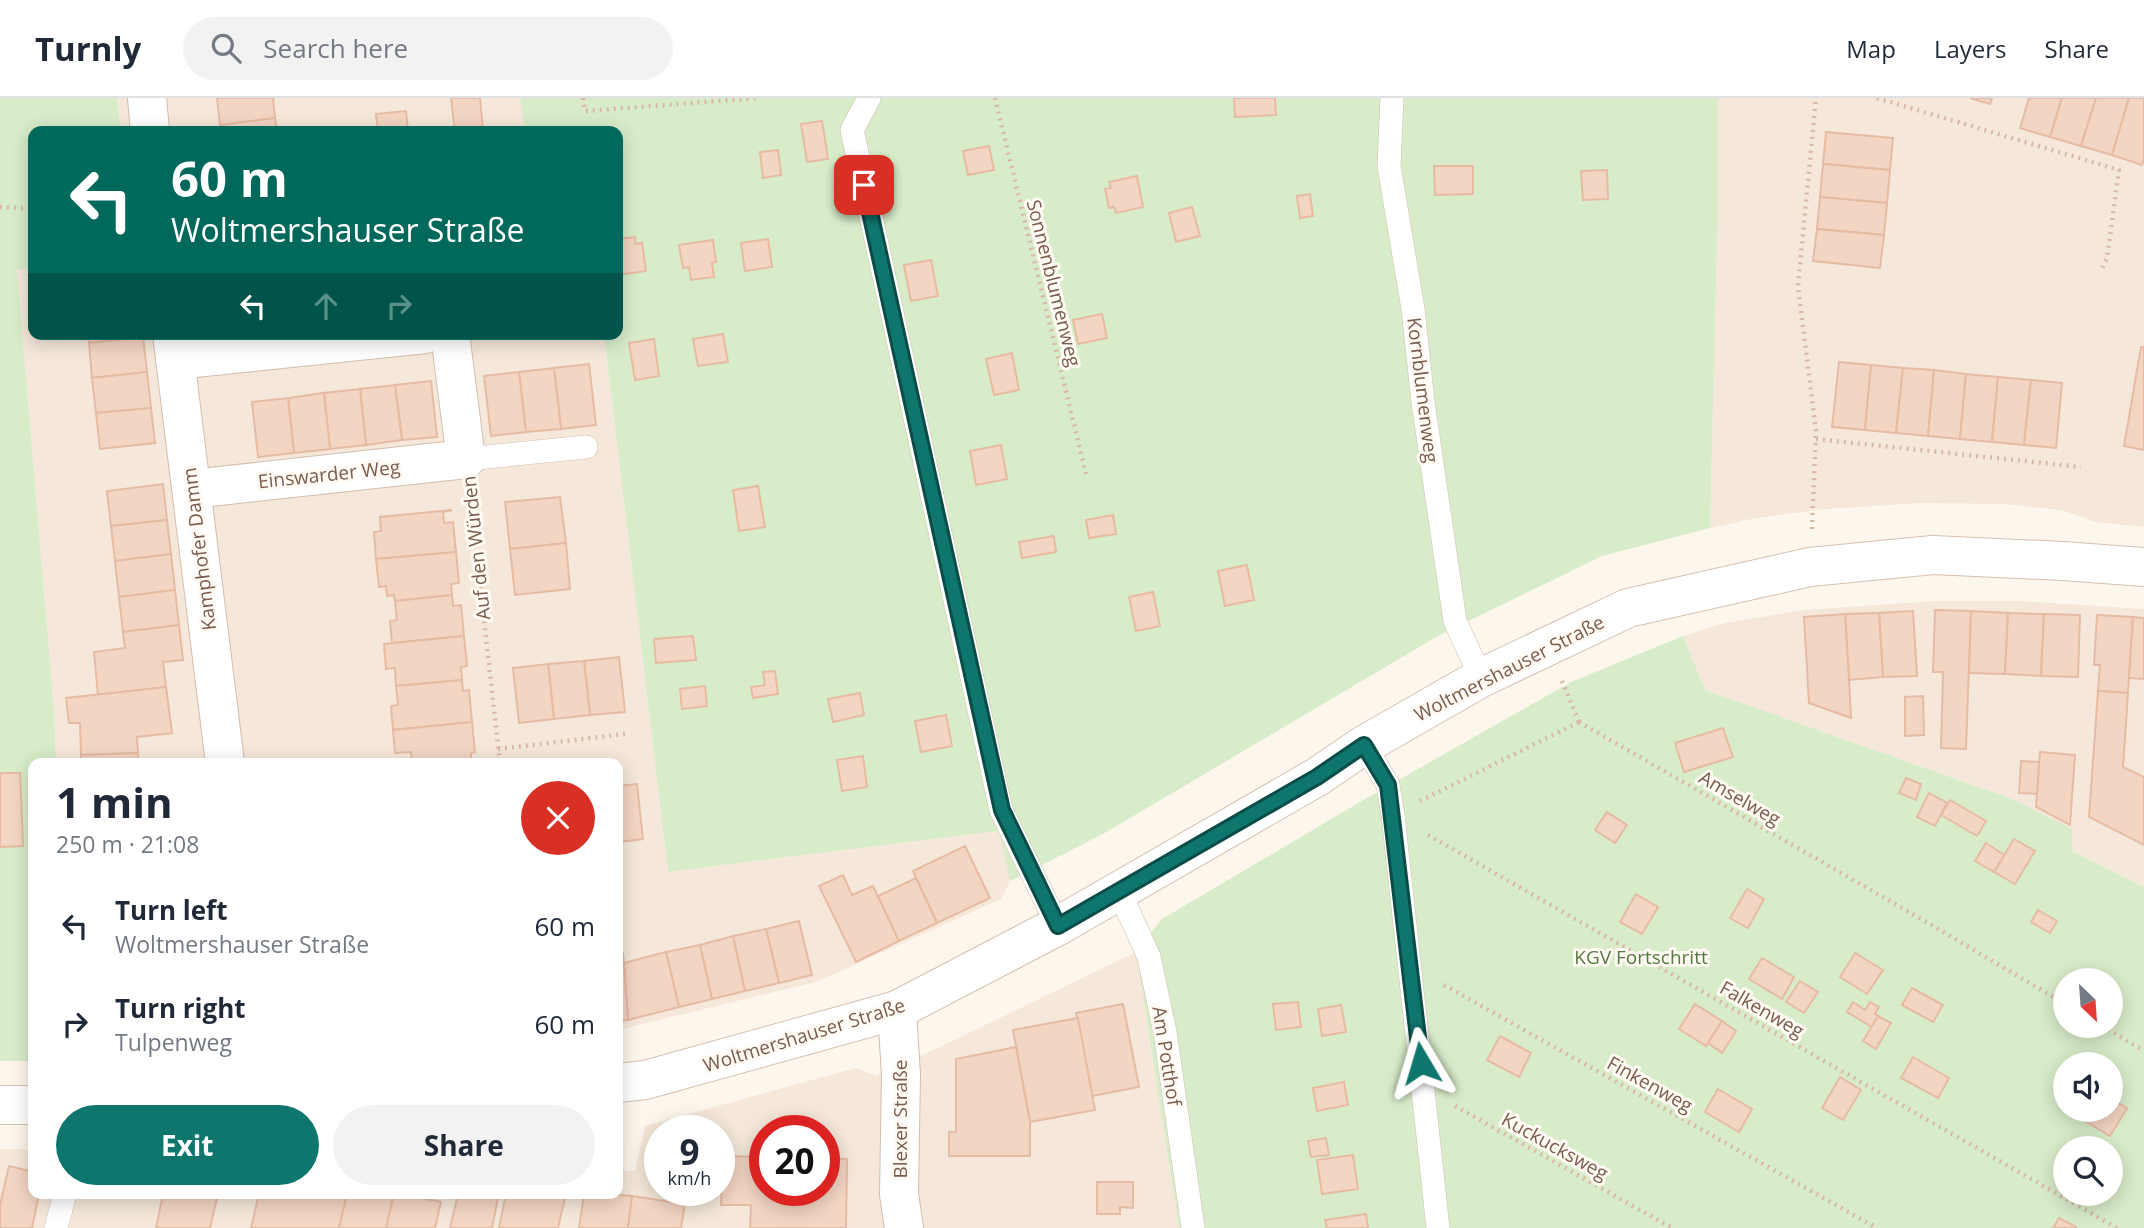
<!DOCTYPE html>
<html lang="en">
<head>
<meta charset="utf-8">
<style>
	body { margin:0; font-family:"Open Sans",sans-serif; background:#f2f2f3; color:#1f2937; height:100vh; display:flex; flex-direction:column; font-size:26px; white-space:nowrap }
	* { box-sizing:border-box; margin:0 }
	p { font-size:23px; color:#747a83 }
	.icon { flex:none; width:38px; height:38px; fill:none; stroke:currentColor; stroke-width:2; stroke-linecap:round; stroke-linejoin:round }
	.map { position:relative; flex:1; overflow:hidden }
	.details { position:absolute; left:28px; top:660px; width:595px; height:441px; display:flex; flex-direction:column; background:#fff; border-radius:14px; box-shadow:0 4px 18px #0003 }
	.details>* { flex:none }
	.hud { position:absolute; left:28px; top:28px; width:595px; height:214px; border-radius:14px; box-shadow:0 4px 18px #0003; background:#00695c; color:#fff; overflow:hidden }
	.needle { width:46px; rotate:155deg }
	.tools { position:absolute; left:2053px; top:870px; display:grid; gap:14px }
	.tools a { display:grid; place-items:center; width:70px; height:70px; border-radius:50%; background:#fff; box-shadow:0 4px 18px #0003; font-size:35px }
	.speed { position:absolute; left:644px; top:1017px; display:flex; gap:14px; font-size:35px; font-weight:700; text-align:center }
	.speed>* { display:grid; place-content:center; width:91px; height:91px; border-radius:50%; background:#fff; box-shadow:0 4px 18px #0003; line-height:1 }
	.speed small { font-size:18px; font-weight:400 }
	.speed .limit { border:10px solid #d22; background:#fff; color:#111 }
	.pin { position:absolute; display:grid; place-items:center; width:60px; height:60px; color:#fff; margin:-30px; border-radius:14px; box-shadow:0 4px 10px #0006 }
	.me { position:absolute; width:77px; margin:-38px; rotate:353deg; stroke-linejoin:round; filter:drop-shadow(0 0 5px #0008) }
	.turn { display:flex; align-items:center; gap:24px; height:147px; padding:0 28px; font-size:32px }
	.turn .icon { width:91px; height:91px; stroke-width:2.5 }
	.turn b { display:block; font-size:49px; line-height:60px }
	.lanes { display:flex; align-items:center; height:66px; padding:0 28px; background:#0003; justify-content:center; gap:35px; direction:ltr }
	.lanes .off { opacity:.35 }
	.round { display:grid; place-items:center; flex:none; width:74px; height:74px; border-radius:37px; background:#f2f2f3 }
	.overview { display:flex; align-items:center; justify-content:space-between; height:119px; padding:0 28px }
	h1 { font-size:42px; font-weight:700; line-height:52px }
	.action { display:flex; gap:14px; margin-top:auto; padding:14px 28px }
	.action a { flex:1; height:80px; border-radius:42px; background:#0f766e; color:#fff; font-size:28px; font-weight:700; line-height:80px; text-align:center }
	.action a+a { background:#f2f2f3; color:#1f2937 }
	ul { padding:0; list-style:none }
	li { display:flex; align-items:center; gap:21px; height:98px; padding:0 28px }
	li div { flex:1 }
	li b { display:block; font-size:26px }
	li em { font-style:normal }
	header { display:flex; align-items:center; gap:42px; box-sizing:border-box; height:98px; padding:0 35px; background:#fff; border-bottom:2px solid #e0e1e3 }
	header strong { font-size:33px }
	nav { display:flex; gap:38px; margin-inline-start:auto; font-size:24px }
	.search { width:490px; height:63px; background:#f2f2f3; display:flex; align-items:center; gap:18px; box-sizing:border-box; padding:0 24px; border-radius:38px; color:#747a83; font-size:26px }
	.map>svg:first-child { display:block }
</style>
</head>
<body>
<header>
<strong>Turnly</strong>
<div class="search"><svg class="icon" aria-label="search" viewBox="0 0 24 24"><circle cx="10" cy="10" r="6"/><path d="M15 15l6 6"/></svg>Search here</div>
<nav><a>Map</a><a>Layers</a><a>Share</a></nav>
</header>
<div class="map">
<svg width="2144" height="1130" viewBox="0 0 2144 1130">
	<rect width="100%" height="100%" fill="#fdf6ec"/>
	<g fill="#f5e8da" fill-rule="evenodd">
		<path d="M117,0H520L525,33H121Z"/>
		<path d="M1718,0H2144V429L2096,424L2061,412L2004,406L1920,405L1826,411L1756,420L1710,430L1718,109Z"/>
		<path d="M33,170V236H604L668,774L1000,733L1010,783L1001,801L816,884L618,932V665H56L54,612L17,172Z"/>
		<path d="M1934,503H2021L2144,511V789L2072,753L2071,731L2015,702L1705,592L1683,538L1725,525L1804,512Z"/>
		<path d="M1136,854L1179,1130H0V1051H33V1096H618V1073H635L645,1028L856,970L875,978L940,949ZM660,1032H719V1092H660ZM765,1032H824V1092H765Z"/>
	</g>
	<g fill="#d8ecc9" fill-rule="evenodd">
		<path d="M0,0H117L121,33H33V170L17,172L54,612L56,665H33V963H0Z"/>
		<path d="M520,0H1718V109L1710,430L1602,458L1438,538L1103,736L1010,783L999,733L668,774L604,236H618V33H525Z"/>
		<path d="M1683,538L1705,592L2015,702L2072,731V753L2144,789V1130H1179L1136,854L1162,821L1360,704L1571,584ZM2065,882H2110V928H2065ZM2065,966H2110V1012H2065ZM2065,1050H2110V1096H2065Z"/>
	</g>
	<g fill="#f3d5c3" stroke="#e6bba3" stroke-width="2">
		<path d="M217,0H273L275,20L220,27Z"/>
		<path d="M451,0H480L483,33H455Z"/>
		<path d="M1234,0H1275L1276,17L1235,19Z"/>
		<path d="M1970,0H1992L1990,6Z"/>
		<path d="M2029,0H2062L2050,39L2020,30Z"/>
		<path d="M2062,0H2096L2081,48L2050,39Z"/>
		<path d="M2096,0H2129L2112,57L2081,48Z"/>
		<path d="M2129,0H2144V61L2142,67L2112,57Z"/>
		<path d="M406,13L408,33H378L376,16Z"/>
		<path d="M275,20L277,33H221L220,27Z"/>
		<path d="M822,23L828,61L807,64L801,26Z"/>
		<path d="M1826,34L1893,40L1890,72L1823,66Z"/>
		<path d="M989,48L994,72L968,77L963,53Z"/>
		<path d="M778,52L781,77L763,80L760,54Z"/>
		<path d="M1823,66L1890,72L1887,105L1820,99Z"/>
		<path d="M1434,68H1473V96L1435,97Z"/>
		<path d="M1607,72L1608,101L1583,102L1581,73Z"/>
		<path d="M1137,78L1143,109L1116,115L1114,109L1109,110L1105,91L1111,90L1109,84Z"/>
		<path d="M1310,96L1313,118L1300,120L1297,98Z"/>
		<path d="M1820,99L1887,105L1884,137L1817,131Z"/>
		<path d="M1192,109L1200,138L1176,144L1169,115Z"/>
		<path d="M1817,131L1884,137L1880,170L1813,163Z"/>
		<path d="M635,139V146L642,145L646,173L618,177V141Z"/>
		<path d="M768,141L772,169L745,173L741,145Z"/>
		<path d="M713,142L716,164L712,165L714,179L691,182L689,169L683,170L679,147Z"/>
		<path d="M931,162L938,198L911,203L904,167Z"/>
		<path d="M1102,216L1107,240L1078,246L1073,222Z"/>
		<path d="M88,236H143V239L89,245Z"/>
		<path d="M723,236L728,264L698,268L693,241Z"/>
		<path d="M143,239L147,274L92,280L89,245Z"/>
		<path d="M654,241L659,278L635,282L629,245Z"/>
		<path d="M2141,249H2144V352L2124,348Z"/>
		<path d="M1012,255L1019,292L994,297L986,261Z"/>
		<path d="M1839,264L1871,267L1865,332L1832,329Z"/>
		<path d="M589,266L596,327L561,331L554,270Z"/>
		<path d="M1871,267L1903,270L1896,335L1865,332Z"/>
		<path d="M554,270L561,331L526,334L519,274Z"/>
		<path d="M1903,270L1934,272L1928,338L1896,335Z"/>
		<path d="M1934,272L1966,276L1960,341L1928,338Z"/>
		<path d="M147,274L151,310L96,315L92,280Z"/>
		<path d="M519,274L526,334L491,338L484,278Z"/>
		<path d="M1966,276L1998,279L1992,344L1960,341Z"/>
		<path d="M1998,279L2031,282L2024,347L1992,344Z"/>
		<path d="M2031,282L2062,285L2056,350L2024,347Z"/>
		<path d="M431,283L437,339L402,342L395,287Z"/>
		<path d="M395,287L402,342L366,347L360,291Z"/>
		<path d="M360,291L366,347L330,351L324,295Z"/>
		<path d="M324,295L330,351L294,355L288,300Z"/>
		<path d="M288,300L294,355L258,359L252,304Z"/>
		<path d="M151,310L155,345L100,351L96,315Z"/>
		<path d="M1001,347L1007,381L976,387L970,353Z"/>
		<path d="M163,386L167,422L111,428L107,393Z"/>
		<path d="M758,388L765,429L739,433L733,392Z"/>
		<path d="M560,399L566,445L510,451L505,404Z"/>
		<path d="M452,412L443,414L444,425L453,424L456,454L376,461L374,434L381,433L380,419Z"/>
		<path d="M1113,417L1116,436L1089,440L1086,422Z"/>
		<path d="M167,422L171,456L115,463L111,428Z"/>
		<path d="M1054,438L1056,454L1022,460L1019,444Z"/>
		<path d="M566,445L570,491L515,497L510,451Z"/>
		<path d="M456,454L459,485L451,486L452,497L395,503L394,497L387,498L386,488L379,489L376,461Z"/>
		<path d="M171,456L175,492L119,499L115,463Z"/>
		<path d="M1247,467L1254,502L1225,508L1218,473Z"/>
		<path d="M175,492L179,527L123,534L119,499Z"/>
		<path d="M1153,494L1160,528L1136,533L1129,499Z"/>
		<path d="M452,497L453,508L461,507L464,538L392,545L390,523L397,522L395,503Z"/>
		<path d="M1935,512L1971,513L1966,651L1941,650L1943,574H1933Z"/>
		<path d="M1913,513L1917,578L1883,579L1879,515Z"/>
		<path d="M1971,513L2008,515L2005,576L1969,575Z"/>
		<path d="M1879,515L1883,579L1849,582L1845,516Z"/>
		<path d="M2008,515L2044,516L2041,578L2005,576Z"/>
		<path d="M1845,516L1849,582L1851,620L1809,605L1804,519Z"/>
		<path d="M2044,516L2080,517L2078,579L2041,578Z"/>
		<path d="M2097,517L2133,519L2128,595L2098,593L2100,567H2094Z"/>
		<path d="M2133,519L2144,520V581L2129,580Z"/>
		<path d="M179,527L183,562L163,564L166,589L98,597L94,554L125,550L123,534Z"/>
		<path d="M464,538L467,568L461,569L462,582L396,588L395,570L386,571L384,546Z"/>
		<path d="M693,538L696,562L656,565L654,541Z"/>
		<path d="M619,559L625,614L590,617L584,563Z"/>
		<path d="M584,563L590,617L554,621L548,566Z"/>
		<path d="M548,566L554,621L519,625L513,570Z"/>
		<path d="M775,573L778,596L753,600L751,589L765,587L763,574Z"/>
		<path d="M462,582L463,593L469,592L472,624L393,632L391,608L398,607L396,588Z"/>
		<path d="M705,588L707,608L682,611L680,591Z"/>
		<path d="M166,589L172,635L137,639L138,655L81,657L80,625H69L66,600Z"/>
		<path d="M2098,593L2128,595L2123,669L2144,679V747L2089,719Z"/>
		<path d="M860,595L864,617L833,624L828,601Z"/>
		<path d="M1923,598L1924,637L1905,638V599Z"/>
		<path d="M946,617L952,648L921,654L915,623Z"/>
		<path d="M472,624L475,654L471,655V665H412L411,654L395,655L393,632Z"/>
		<path d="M1723,630L1733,659L1684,674L1675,645Z"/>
		<path d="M2040,654L2075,657L2070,727L2036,709Z"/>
		<path d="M138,655V665H81V657Z"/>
		<path d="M863,658L867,689L842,693L837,662Z"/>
		<path d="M2021,663L2039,664L2037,696L2019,695Z"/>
		<path d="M0,675H20L23,748L0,749Z"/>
		<path d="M1906,680L1921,686L1916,702L1899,695Z"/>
		<path d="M637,686L643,741L618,744V688Z"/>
		<path d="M1929,695L1947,705L1935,728L1917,719Z"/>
		<path d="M1950,702L1986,723L1977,738L1941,717Z"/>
		<path d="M1607,714L1627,727L1615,745L1595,732Z"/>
		<path d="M2014,741L2035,753L2015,786L1994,774Z"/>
		<path d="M1986,745L2004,757L1994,774L1975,763Z"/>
		<path d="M965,748L990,800L937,825L913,773Z"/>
		<path d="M843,777L852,797L873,788L899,843L856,864L819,788Z"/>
		<path d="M916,780L937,825L899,843L878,798Z"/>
		<path d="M1747,791L1764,801L1748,830L1730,820Z"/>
		<path d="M1636,796L1658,809L1642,836L1620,824Z"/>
		<path d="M2038,812L2057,823L2050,835L2031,824Z"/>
		<path d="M799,823L812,877L779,885L766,831Z"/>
		<path d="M766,831L779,885L745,893L733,838Z"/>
		<path d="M733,838L745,893L712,901L700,847Z"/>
		<path d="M700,847L712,901L679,909L666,854Z"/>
		<path d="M666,854L679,909L628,922L624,865Z"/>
		<path d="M618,855H623L628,922L618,923Z"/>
		<path d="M1855,855L1883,872L1867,896L1840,879Z"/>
		<path d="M1762,860L1794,879L1782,901L1749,881Z"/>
		<path d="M1800,883L1818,894L1804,915L1786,904Z"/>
		<path d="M1912,890L1943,907L1933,924L1902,907Z"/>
		<path d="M1298,904L1301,929L1276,932L1273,906Z"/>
		<path d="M1853,904L1865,912L1870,904L1879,909L1875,916L1878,918L1872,929L1847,914Z"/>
		<path d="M1123,906L1139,989L1092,998L1076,915Z"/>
		<path d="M1695,906L1722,923L1706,948L1679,931Z"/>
		<path d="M1341,907L1346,934L1322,938L1318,911Z"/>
		<path d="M1878,918L1891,925L1876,951L1863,943Z"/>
		<path d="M1078,920L1095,1012L1030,1024L1013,932Z"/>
		<path d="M1722,923L1736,933L1722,955L1708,945Z"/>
		<path d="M1500,938L1531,955L1519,979L1487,962Z"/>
		<path d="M1016,949L1030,1024V1058H949V1034H956V961Z"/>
		<path d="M1913,959L1949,980L1938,1000L1901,980Z"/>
		<path d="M1840,979L1861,992L1843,1022L1822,1010Z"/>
		<path d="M1344,984L1348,1007L1317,1013L1313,990Z"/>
		<path d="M1718,991L1752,1011L1739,1034L1705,1014Z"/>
		<path d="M2110,1000L2127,1010L2110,1038L2080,1020L2085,1012H2110Z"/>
		<path d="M1326,1040L1329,1057L1311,1059L1308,1043Z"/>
		<path d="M1353,1057L1358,1091L1322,1096L1317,1062Z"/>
		<path d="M723,1058L765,1059V1092H824V1060L847,1061L846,1130H750L751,1107H721Z"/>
		<path d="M9,1068L33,1074V1096H39L32,1130H0V1107Z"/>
		<path d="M1097,1084H1133V1110L1120,1109V1116H1097Z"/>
		<path d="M163,1096H218L210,1130H156Z"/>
		<path d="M259,1096H347L339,1130H251Z"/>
		<path d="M347,1096H394L386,1130H339Z"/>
		<path d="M394,1096H403L441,1104L435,1130H386Z"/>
		<path d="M458,1096H476L498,1100L492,1130H450Z"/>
		<path d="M506,1096H566L558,1130H499Z"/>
		<path d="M584,1096H611L632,1098L628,1130H579Z"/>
		<path d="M632,1098L685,1106L681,1130H628Z"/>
		<path d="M1366,1116L1368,1130H1327L1325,1122Z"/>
		<path d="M2059,1120L2076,1129L2075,1130H2053Z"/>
	</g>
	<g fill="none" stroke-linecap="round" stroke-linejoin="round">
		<defs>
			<g id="lane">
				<path d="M869,0L852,32L1001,712L1058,828"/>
				<path d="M1392,0L1389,68L1413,211L1423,304L1455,523L1481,580"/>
				<path d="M466,361L586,349"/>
				<path d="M1364,647L1388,687L1393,717L1438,1130"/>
				<path d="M1119,793L1149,859L1165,934L1193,1130"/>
				<path d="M56,1130L65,1096"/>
			</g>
			<g id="street">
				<path d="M147,0L150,33"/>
				<path d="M172,236L225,665"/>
				<path d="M175,262L425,236"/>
				<path d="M192,391L466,361L450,236"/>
				<path d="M897,912L901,977L899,1096L904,1130"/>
			</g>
			<g id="secondary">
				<path d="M618,985L645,982L897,912L1058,828L1317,679L1364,647L1481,580L1628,510L1810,469L1933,457L2063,463L2144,469"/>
				<path d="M0,1007H33"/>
			</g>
		</defs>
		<use href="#lane" stroke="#d1beb0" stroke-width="24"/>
		<use href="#street" stroke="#d1beb0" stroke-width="40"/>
		<use href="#secondary" stroke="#d6c0b0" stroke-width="40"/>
		<g stroke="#d9b8a5" stroke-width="4.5" stroke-dasharray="2 5" stroke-linecap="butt">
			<path d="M583,0L585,13L758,0"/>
			<path d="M995,0L1086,376"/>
			<path d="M1877,0L2119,72L2107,160L2101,173"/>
			<path d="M0,109L33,111"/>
			<path d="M1816,341L2081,369"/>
			<path d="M470,398L500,665"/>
			<path d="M1812,431L1816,333L1798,188L1816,0"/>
			<path d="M1562,583L1579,624"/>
			<path d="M1579,624L1930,826L2065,906"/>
			<path d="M498,651L625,636"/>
			<path d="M1420,703L1579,624"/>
			<path d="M1428,737L2117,1130"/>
			<path d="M1444,887L1877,1130"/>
			<path d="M2102,928L2144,953"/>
			<path d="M1455,1008L1672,1130"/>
		</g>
		<use href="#lane" stroke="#fff" stroke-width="23"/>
		<use href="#street" stroke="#fff" stroke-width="38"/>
		<use href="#secondary" stroke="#fff" stroke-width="38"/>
	</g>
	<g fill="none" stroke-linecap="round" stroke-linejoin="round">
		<defs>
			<path id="route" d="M864,87L1002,712L1058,828L1317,679L1364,647L1388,687L1421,965"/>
		</defs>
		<use href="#route" stroke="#0a4d48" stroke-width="18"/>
		<use href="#route" stroke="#0f766e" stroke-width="12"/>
	</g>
	<g text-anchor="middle" stroke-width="6" stroke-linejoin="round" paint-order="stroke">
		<g font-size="19" fill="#7a5c4d" stroke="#fffaf3">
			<text transform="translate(1054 185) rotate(76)" y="7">Sonnenblumenweg</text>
			<text transform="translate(1423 292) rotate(83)" y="7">Kornblumenweg</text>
			<text transform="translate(329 376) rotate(-6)" y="7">Einswarder Weg</text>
			<text transform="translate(476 450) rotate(-96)" y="7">Auf den Würden</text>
			<text transform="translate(199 451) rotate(-97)" y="7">Kamphofer Damm</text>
			<text transform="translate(1509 570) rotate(-27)" y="7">Woltmershauser Straße</text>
			<text transform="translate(1740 700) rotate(30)" y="7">Amselweg</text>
			<text transform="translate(1762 911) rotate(30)" y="7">Falkenweg</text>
			<text transform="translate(804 937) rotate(-17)" y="7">Woltmershauser Straße</text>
			<text transform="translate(1167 958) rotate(81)" y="7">Am Potthof</text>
			<text transform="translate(1650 986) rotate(29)" y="7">Finkenweg</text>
			<text transform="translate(900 1021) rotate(-90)" y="7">Blexer Straße</text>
			<text transform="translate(1555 1048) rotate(29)" y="7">Kuckucksweg</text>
		</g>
		<g font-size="19" fill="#537a41" stroke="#fffaf3">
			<text x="1641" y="866">KGV Fortschritt</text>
		</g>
	</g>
</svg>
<div class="tools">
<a><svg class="needle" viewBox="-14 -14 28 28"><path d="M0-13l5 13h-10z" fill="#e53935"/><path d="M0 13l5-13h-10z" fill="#747a83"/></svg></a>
<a><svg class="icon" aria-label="sound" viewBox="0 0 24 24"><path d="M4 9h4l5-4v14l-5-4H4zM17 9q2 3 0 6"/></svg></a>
<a><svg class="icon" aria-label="search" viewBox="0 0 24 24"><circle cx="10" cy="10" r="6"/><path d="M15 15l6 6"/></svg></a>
</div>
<div class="speed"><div>9<small>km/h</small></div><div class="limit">20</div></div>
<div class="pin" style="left:864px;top:87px;background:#d93025"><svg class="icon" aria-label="arrive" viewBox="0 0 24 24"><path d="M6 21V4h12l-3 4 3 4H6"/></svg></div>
<svg class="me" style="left:1421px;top:965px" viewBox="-20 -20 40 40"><path d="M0-17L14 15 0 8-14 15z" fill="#0f766e" stroke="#fff" stroke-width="4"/></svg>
<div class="hud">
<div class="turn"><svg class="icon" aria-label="left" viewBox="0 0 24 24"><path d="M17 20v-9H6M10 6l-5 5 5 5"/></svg><div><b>60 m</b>Woltmershauser Straße</div></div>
<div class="lanes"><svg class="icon" aria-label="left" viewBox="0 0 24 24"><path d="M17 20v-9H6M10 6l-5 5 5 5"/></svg><svg class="icon off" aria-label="ahead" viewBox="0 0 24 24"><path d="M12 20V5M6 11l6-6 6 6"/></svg><svg class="icon off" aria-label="right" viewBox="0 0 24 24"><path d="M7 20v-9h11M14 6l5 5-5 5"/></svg></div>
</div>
<section class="details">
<div class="overview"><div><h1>1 min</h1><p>250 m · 21:08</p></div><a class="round" style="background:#d93025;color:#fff"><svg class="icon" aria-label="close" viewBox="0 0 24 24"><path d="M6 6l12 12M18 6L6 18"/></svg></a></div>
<ul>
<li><svg class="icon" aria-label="left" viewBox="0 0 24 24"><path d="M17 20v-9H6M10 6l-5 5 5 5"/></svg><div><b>Turn left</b><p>Woltmershauser Straße</p></div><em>60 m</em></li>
<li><svg class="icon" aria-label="right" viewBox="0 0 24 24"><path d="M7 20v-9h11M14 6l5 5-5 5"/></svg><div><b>Turn right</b><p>Tulpenweg</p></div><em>60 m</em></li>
</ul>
<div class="action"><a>Exit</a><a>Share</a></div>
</section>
</div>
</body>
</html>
